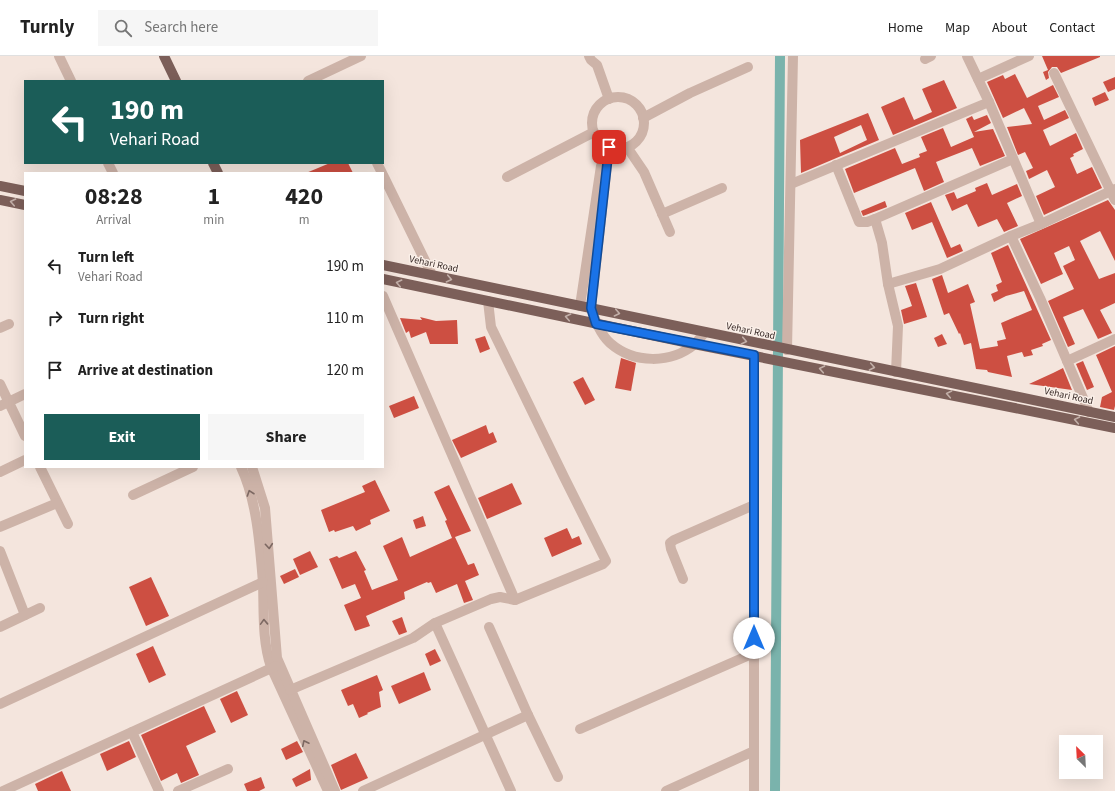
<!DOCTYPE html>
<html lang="en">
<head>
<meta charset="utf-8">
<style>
	body { margin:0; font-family:"Source Sans 3",sans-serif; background:#f6f6f6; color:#222; height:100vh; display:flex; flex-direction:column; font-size:15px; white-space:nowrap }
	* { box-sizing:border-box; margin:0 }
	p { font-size:13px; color:#767676 }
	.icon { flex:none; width:22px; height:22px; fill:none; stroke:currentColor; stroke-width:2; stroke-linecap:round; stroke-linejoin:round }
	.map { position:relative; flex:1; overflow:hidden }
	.panel { position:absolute; left:24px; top:116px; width:360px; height:296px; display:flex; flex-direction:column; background:#fff; border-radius:0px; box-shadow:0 4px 16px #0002 }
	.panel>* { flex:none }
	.guide { position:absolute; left:24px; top:24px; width:360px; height:84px; border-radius:0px; box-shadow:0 4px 16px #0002; background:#1b5d58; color:#fff; overflow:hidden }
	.needle { width:26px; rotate:336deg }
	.buttons { position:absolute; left:1059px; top:679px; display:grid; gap:8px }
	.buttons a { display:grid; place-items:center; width:44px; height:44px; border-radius:0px; background:#fff; box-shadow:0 4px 16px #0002; font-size:20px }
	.pin { position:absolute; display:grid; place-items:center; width:34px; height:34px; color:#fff; margin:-17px; border-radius:8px; box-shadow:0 2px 6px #0006 }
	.me { position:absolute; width:44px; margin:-22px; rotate:0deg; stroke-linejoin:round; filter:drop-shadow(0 0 3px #0008) }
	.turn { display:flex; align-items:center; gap:14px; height:84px; padding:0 20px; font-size:18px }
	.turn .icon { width:52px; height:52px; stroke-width:2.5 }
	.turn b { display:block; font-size:28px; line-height:34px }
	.eta { display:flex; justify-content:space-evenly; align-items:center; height:68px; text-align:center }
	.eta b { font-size:24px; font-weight:700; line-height:28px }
	.cta { display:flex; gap:8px; margin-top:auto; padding:8px 20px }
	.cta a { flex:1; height:46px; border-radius:0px; background:#1b5d58; color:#fff; font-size:16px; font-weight:700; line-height:46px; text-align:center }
	.cta a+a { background:#f6f6f6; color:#222 }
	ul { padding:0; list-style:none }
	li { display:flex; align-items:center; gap:12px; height:52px; padding:0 20px }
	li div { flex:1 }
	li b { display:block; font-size:15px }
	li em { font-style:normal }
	header { display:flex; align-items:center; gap:24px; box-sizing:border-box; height:56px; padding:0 20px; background:#fff; border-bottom:1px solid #e0e0e0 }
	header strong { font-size:19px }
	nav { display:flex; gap:22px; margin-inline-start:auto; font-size:14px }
	.search { width:280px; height:36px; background:#f6f6f6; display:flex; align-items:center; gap:10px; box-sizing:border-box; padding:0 14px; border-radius:0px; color:#767676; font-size:15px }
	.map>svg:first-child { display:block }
</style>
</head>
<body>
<header>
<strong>Turnly</strong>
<div class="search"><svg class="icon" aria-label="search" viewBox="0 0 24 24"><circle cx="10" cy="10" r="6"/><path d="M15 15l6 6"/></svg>Search here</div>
<nav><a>Home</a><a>Map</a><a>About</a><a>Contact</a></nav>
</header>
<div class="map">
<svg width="1115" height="735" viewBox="0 0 1115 735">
	<rect width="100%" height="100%" fill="#f4e5dd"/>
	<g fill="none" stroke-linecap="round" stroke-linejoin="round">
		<path stroke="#7ab3ac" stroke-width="10" d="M775,735L780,0"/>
	</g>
	<g fill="#cd4f42" fill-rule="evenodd">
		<path d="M1042,0H1100V1L1061,17L1057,11H1052L1048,16L1049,22L1046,24L1043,16L1048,14Z"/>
		<path d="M1015,18L1027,42L1053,29L1059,41L1038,50L1044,64L1065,54L1069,62L1043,74L1050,90L1076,77L1083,93L1073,98L1074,100L1070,102L1077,118L1092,111L1102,132L1044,159L1036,140L1055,131L1047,114L1029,123L1026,115L1033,112L1025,96L1018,99L1007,71L1032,68L1024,52L1003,62L987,26L1003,19L1005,23Z"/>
		<path d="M1115,21V33L1108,36L1103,26Z"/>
		<path d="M944,24L957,52L893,79L881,51L904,41L914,64L932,56L922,33Z"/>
		<path d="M1105,36L1109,44L1095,50L1092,42Z"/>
		<path d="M868,57L879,84L801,117L800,84ZM861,69L867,84L840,97L834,81Z"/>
		<path d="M987,59L991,67L974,76L993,73L1005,100L980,110L972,92L936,106L944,126L924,135L915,112L854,137L845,113L895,92L902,108L920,101L919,98L927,95L921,81L943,72L951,91L974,81L966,63L972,60L974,64Z"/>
		<path d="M330,107H348L353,117H306Z"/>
		<path d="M987,127L992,139L1017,128L1022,140L1007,147L1018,170L1004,176L997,163L978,171L967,148L952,155L945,139L954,136L957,143L976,135L975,132Z"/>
		<path d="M1108,144L1115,154V205L1100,175L1080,185L1099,223L1115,217V247L1100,254L1112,277L1098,283L1083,253L1063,261L1075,288L1068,291L1048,245L1074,233L1063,210L1075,204L1069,190L1054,197L1063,218L1041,228L1020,183Z"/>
		<path d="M885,145L887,151L863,160L861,155Z"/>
		<path d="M931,146L951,192L960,188L963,195L947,202L932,166L912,174L905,157Z"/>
		<path d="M1008,189L1051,284L1042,288L1043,290L1031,294L1033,299L1024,301L1022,296L1007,300L1012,321L988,316L987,314L976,313L971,287L964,289L960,277L959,278L949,257L944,259L932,223L942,219L948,237L968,228L975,246L970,248L980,293L998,290L997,285L1006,283L1001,267L1032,254L1024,235L1006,240L994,246L991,238L998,235L996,229L1002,226L991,197Z"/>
		<path d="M916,227L927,261L904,268L901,254L912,250L905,230Z"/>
		<path d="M420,261L436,265L457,264L458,288H430L426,276L411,282L409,275L406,277L400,262L422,264Z"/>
		<path d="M942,278L947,288L938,291L934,282Z"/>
		<path d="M485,280L490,293L480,297L475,283Z"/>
		<path d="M1115,290V350L1114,354L1100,351L1102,341L1112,336L1096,299Z"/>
		<path d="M621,302L636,307L631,335L615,332Z"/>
		<path d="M1083,305L1094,331L1087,334L1076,308Z"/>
		<path d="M1063,312L1072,334L1029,328L1053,317Z"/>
		<path d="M583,321L595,344L585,349L573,326Z"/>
		<path d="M414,340L419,352L394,362L389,350Z"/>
		<path d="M486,369L489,378L493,376L497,386L461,402L452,384Z"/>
		<path d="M375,424L390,455L370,464L371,468L356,475L353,470L335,476L334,474L329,476L321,454L365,436L362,430Z"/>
		<path d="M512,427L522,448L487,463L478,442Z"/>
		<path d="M449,429L471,475L455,481L468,509L474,507L479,519L465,525L473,544L464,547L457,528L436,537L431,526L428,527L427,526L404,536L405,543L366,560L370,570L355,575L344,549L361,542L355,528L342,533L329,503L337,500L339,502L356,495L366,514L364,515L372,534L398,524L383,490L402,481L410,501L452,482L445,465L447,464L434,436Z"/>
		<path d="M423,460L426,470L416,473L413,464Z"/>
		<path d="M567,472L572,483L579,480L582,488L552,501L544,482Z"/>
		<path d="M310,495L318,511L300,519L293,503Z"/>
		<path d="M295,513L299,521L284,528L280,520Z"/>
		<path d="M151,521L169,560L146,570L129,531Z"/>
		<path d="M402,561L407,576L399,579L392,565Z"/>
		<path d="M153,590L166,619L149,627L136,598Z"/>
		<path d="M435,593L441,605L430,610L425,598Z"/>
		<path d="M424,616L431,634L399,648L391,630Z"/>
		<path d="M377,619L383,634L379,636L381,651L367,657L368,658L359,662L353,648L348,650L341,634Z"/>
		<path d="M237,635L248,659L231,667L220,643Z"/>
		<path d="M204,650L216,676L186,690L199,719L181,727L177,717L161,725L141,679Z"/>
		<path d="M129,685L136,701L107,715L100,698Z"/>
		<path d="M297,685L303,696L286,704L281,693Z"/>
		<path d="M356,697L368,722L341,734L331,709Z"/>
		<path d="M310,713L311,724L296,731L292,723Z"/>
		<path d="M62,715L71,735H38L35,728Z"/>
		<path d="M261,721L265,732L259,735H247L244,728Z"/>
	</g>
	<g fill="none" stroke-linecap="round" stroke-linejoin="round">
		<g stroke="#cdb3a8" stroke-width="10">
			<path d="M59,0L71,25"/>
			<path d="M589,0L591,4L597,9L609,43"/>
			<path d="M925,3L931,0"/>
			<path d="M1054,17L1115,144"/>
			<path d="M978,23L1029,0"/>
			<path d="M308,25L361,0"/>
			<circle cx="618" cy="67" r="26"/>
			<path d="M989,46L1041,168"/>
			<path d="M643,62L690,37L748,11"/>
			<path d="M609,91L591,252C595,264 600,278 610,287C634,308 671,308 695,288C698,284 702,280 705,276"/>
			<path d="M627,91L644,116L670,176"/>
			<path d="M108,107L113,117"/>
			<path d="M377,107L382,117"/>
			<path d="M836,109L859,166H867L875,163L882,187L888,228L898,270L896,316"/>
			<path d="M383,119L432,219"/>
			<path d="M507,121L594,76"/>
			<path d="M791,128L989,46L967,0"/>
			<path d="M662,158L722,132"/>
			<path d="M875,163L1013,103"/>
			<path d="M1011,180L1041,168L1115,133"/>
			<path d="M888,228L940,213L1011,180L1040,242L1089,356"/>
			<path d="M383,240L515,544"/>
			<path d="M580,250L601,110"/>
			<path d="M0,272L9,268"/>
			<path d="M787,294L793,0"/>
			<path d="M1067,305L1115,283"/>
			<path d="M0,328L25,380"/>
			<path d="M0,350L25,338"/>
			<path d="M40,411L68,468"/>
			<path d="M241,411C257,445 260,490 263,527C264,556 262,584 271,611L328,735"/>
			<path d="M252,411L265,452L277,602L335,735"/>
			<path d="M0,416L25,404"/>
			<path d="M133,439L193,411"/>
			<path d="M0,471L57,447"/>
			<path d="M0,495L25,559"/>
			<path d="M683,523L671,493L670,487L674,484L754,449"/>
			<path d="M435,567L511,735"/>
			<path d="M0,571L40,552"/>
			<path d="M489,571L528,659L558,721"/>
			<path d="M290,634L413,582L435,567L491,543L500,541L515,544L603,508L606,505L564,421L491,271L488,245"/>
			<path d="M0,648L263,526"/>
			<path d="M580,673L754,597"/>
			<path d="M132,676L159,735"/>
			<path d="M3,735L276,610"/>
			<path d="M178,735L228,713"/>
			<path d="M363,735L528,659"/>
			<path d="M666,735L754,695"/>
			<path d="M754,735V299"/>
		</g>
		<g stroke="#7c5f59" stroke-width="10">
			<path d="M164,0L176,25"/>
			<path d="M213,107L218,117"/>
			<path d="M0,130L25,135"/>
			<path d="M0,144L25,149"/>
			<path d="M383,209L1115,361"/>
			<path d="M383,223L694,288L1115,372"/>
		</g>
	</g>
	<defs><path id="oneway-chevron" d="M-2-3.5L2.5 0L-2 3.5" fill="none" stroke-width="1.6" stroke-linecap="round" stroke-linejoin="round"/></defs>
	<g stroke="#c2afa8">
		<use href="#oneway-chevron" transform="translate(13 146) rotate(-168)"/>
		<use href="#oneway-chevron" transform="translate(449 223) rotate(12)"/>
		<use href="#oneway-chevron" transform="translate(399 227) rotate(-168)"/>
		<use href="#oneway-chevron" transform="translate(617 257) rotate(12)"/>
		<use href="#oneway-chevron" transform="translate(568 261) rotate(-168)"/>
		<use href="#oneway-chevron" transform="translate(744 285) rotate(12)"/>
		<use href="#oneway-chevron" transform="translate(872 311) rotate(11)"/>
		<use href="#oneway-chevron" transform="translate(822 313) rotate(-169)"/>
		<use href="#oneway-chevron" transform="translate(949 338) rotate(-169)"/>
		<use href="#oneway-chevron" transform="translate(1077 364) rotate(-169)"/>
	</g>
	<g stroke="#7c6862">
		<use href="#oneway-chevron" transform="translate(250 437) rotate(-109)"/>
		<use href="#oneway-chevron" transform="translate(269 490) rotate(85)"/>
		<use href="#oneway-chevron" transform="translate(264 566) rotate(-92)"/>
		<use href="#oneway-chevron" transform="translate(305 687) rotate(-116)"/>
	</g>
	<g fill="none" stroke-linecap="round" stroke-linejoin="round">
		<defs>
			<path id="route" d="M609,91L591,252L596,268L754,299V582"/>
		</defs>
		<use href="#route" stroke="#114b97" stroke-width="10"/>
		<use href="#route" stroke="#1a73e8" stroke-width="7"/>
	</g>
	<g text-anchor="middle" stroke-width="3" stroke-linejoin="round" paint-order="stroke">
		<g font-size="10" fill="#392b28" stroke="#fbf0e9">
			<text transform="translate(434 207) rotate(12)" y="4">Vehari Road</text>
			<text transform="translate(751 274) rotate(12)" y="4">Vehari Road</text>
			<text transform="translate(1069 339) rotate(12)" y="4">Vehari Road</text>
		</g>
	</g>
</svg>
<div class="buttons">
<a><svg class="needle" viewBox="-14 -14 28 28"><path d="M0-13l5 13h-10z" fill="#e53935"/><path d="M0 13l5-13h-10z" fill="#767676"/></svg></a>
</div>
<div class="pin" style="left:609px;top:91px;background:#d93025"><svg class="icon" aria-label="arrive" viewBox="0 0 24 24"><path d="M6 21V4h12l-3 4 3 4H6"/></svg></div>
<svg class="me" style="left:754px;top:582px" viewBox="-20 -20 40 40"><circle r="19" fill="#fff"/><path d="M0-13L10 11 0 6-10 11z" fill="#1a73e8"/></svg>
<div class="guide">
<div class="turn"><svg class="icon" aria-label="left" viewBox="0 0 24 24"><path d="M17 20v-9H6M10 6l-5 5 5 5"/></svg><div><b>190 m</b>Vehari Road</div></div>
</div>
<section class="panel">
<div class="eta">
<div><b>08:28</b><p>Arrival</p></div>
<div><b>1</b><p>min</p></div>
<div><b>420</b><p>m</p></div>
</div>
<ul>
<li><svg class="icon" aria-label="left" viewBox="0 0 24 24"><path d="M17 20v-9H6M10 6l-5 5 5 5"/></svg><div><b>Turn left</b><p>Vehari Road</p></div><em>190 m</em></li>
<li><svg class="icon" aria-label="right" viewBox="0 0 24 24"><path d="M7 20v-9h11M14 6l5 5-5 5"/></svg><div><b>Turn right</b></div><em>110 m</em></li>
<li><svg class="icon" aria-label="arrive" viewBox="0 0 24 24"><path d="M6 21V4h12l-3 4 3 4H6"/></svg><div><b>Arrive at destination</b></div><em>120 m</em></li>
</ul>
<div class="cta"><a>Exit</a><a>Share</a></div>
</section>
</div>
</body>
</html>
